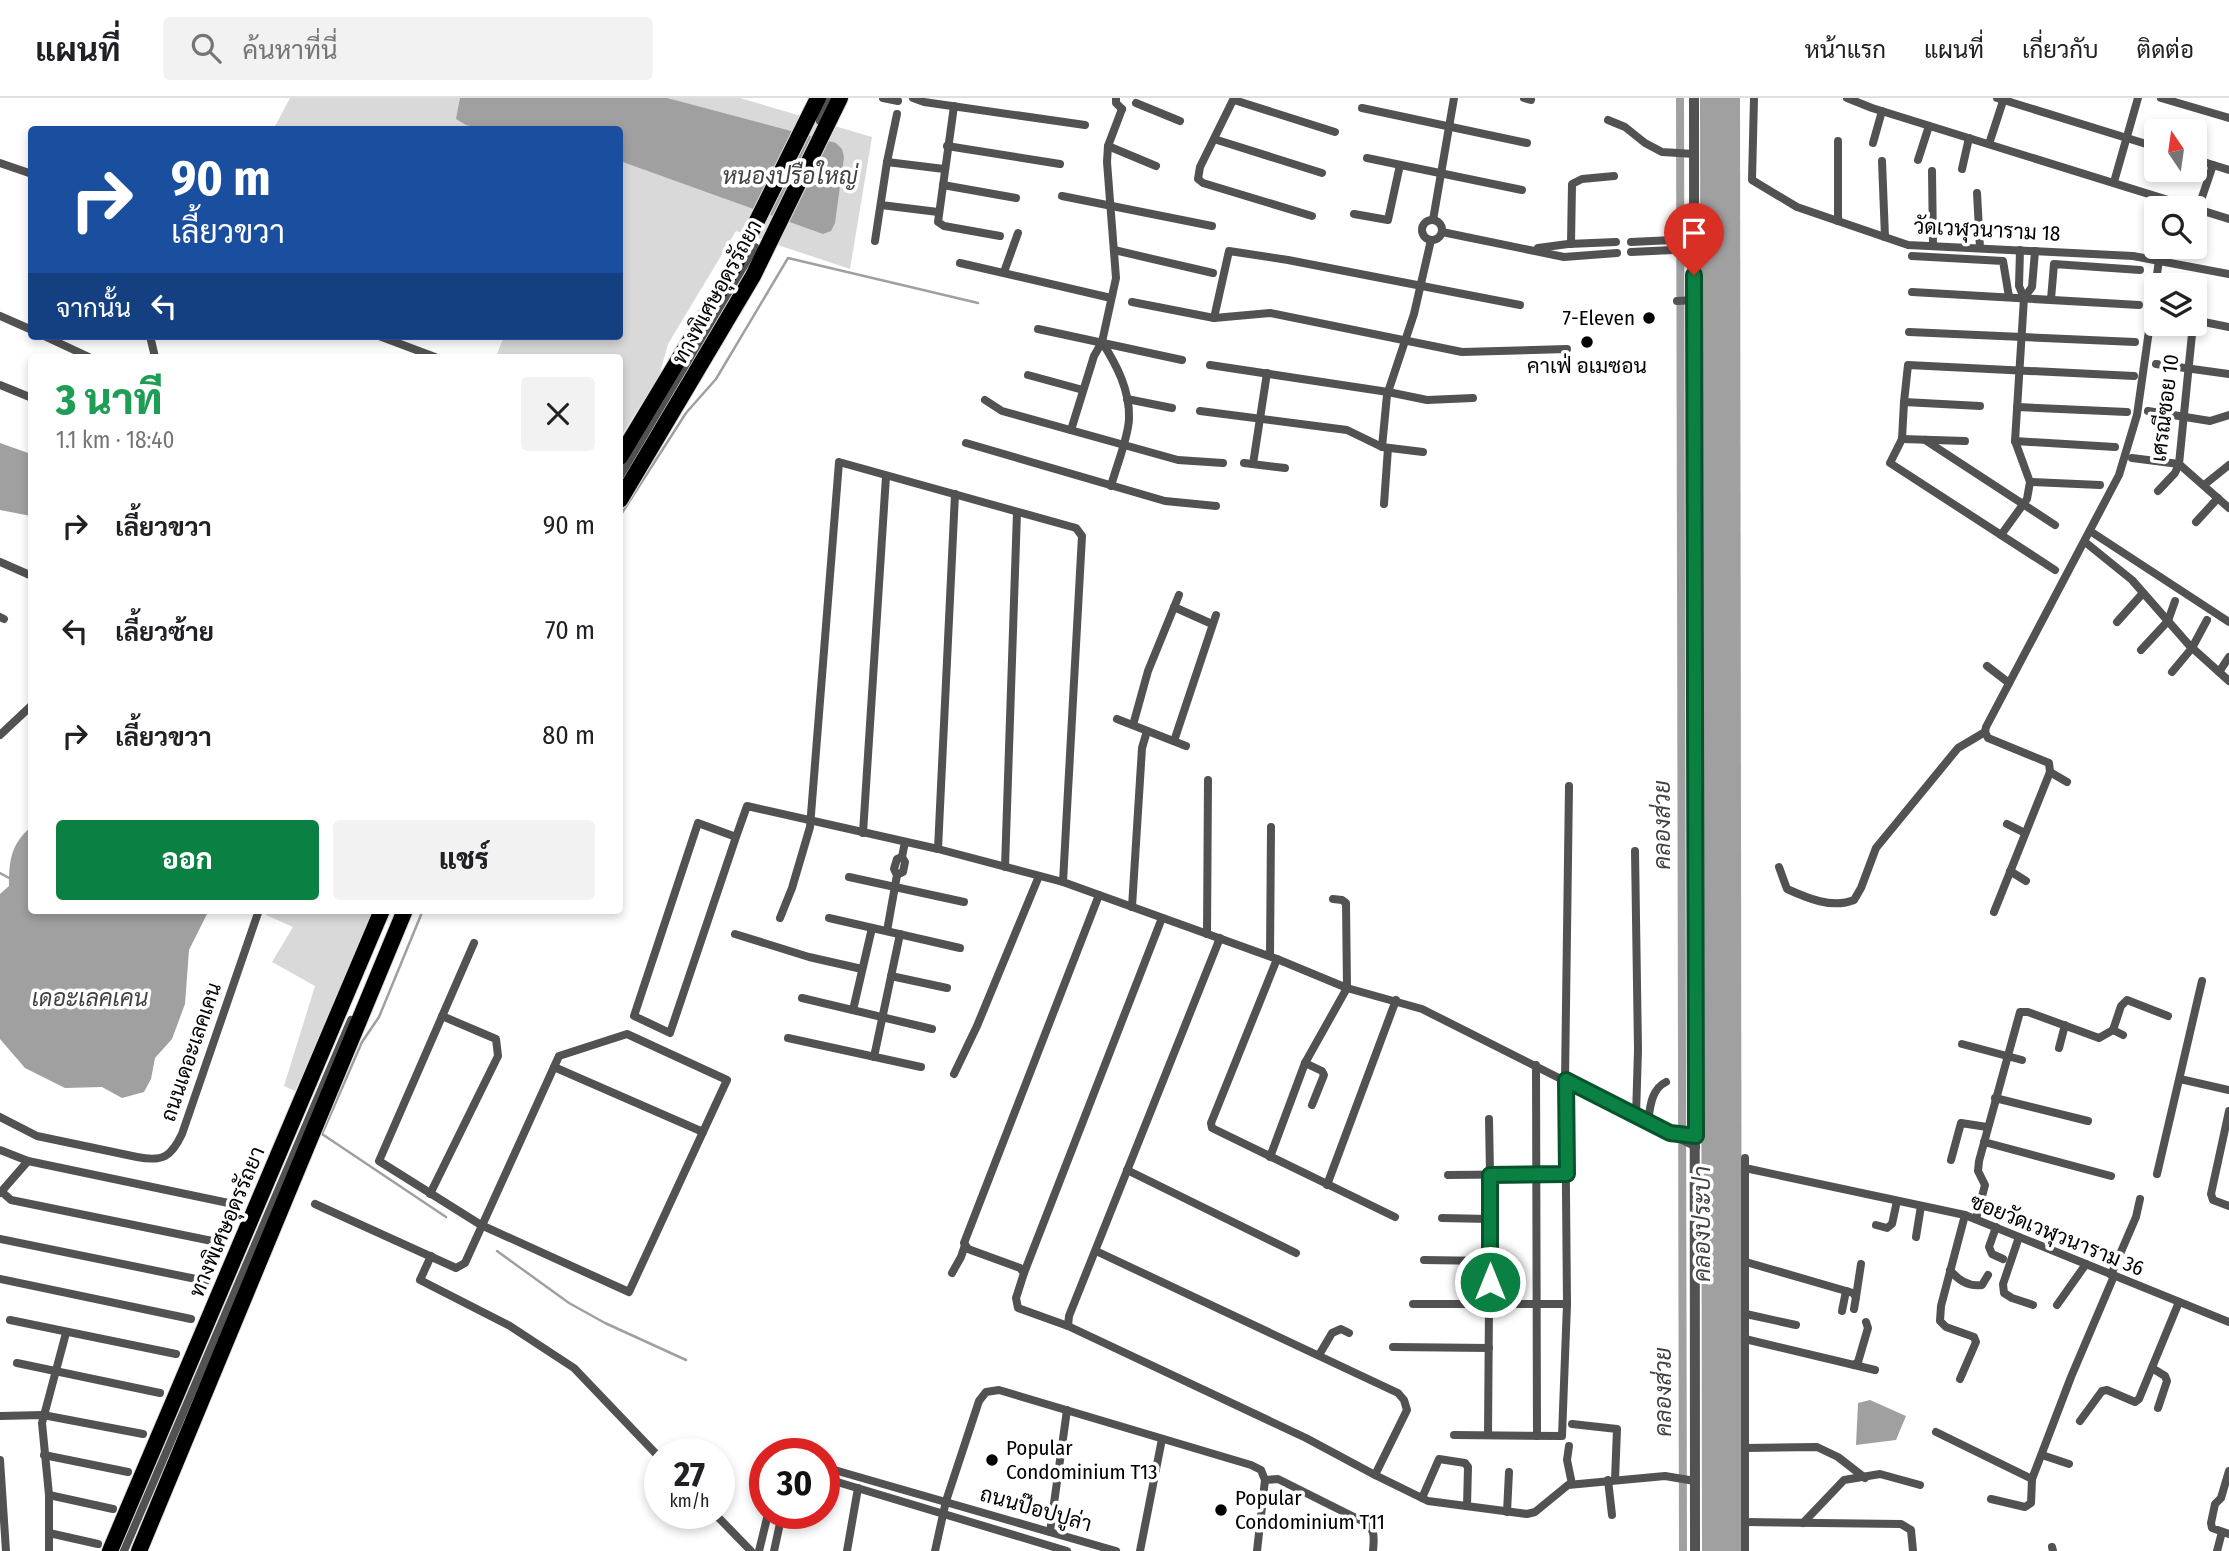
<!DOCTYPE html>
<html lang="th">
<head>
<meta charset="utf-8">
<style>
	body { margin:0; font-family:"Fira Sans Condensed",Sarabun,sans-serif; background:#f2f2f2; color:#202124; height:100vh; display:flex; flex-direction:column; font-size:26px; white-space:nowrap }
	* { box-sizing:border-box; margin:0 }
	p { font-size:23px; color:#757577 }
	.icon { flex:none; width:38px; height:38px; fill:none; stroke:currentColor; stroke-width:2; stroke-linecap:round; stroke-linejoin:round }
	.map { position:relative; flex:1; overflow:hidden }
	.sheet { position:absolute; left:28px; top:256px; width:595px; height:560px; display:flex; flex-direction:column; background:#fff; border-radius:7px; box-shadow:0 4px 10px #0003 }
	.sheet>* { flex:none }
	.guide { position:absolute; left:28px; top:28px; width:595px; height:214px; border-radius:7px; box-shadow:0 4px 10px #0003; background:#1a4fa0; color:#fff; overflow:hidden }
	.needle { width:46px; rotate:347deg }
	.fabs { position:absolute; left:2144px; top:21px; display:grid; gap:14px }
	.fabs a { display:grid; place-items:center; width:63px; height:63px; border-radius:7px; background:#fff; box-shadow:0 4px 10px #0003; font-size:35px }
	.speed { position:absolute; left:644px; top:1340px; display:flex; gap:14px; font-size:35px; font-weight:700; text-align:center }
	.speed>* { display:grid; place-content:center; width:91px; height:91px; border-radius:50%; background:#fff; box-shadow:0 4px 10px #0003; line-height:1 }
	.speed small { font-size:18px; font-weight:400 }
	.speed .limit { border:10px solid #d22; background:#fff; color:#111 }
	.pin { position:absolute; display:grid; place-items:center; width:60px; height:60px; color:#fff; margin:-72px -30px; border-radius:50% 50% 50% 0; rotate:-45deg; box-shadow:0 0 7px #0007 }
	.pin .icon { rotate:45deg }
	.me { position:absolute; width:77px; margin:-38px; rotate:0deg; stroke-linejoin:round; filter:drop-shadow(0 0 5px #0008) }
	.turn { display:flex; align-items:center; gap:24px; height:147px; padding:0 28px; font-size:32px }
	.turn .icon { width:91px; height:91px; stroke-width:2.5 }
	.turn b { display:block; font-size:49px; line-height:60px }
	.then { display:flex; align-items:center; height:66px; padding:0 28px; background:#0003; gap:14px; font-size:26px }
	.round { display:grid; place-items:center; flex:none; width:74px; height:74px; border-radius:7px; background:#f2f2f2 }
	.head { display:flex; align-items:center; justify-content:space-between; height:119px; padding:0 28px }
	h1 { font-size:42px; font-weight:800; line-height:52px; color:#1e9e55 }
	.cta { display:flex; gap:14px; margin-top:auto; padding:14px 28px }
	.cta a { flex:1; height:80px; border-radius:7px; background:#0b8043; color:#fff; font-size:28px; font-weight:800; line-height:80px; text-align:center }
	.cta a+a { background:#f2f2f2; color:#202124 }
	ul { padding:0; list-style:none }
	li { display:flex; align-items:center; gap:21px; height:105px; padding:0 28px }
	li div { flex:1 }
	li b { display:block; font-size:26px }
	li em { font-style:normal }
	header { display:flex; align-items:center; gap:42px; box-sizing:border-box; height:98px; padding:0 35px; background:#fff; border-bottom:2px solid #e0e0e0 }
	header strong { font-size:33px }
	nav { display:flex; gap:38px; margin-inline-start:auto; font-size:24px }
	.search { width:490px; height:63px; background:#f2f2f2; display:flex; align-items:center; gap:18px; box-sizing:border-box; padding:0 24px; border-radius:7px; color:#757577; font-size:26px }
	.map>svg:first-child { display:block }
</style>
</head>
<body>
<header>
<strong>แผนที่</strong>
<div class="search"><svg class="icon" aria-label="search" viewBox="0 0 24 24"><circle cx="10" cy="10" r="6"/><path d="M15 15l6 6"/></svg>ค้นหาที่นี่</div>
<nav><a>หน้าแรก</a><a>แผนที่</a><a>เกี่ยวกับ</a><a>ติดต่อ</a></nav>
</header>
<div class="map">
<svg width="2229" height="1453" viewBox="0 0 2229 1453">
	<rect width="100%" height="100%" fill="#fff"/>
	<g fill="#d9d9d9">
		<path d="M290,0H740L872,39L850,171L736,133L668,246L659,278L620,340V259H496L504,238H620V32H273Z"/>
		<path d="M269,812H378L358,863L295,993L284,988L315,888L272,864L293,829L266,817Z"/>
	</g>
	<g fill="#a0a0a0">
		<path d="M460,0H667L836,45L842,51L844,59L835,125L831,133L823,136L620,63V32L482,31L466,27L456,21Z"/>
		<path d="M1700,0H1740L1742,1453H1702Z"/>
		<path d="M0,345L31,356V418L0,412Z"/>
		<path d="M31,729L32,812H211L207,816L189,852L185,906L172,941L155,960L151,981L144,994L122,1000L102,989L65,990L25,970L0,941V796L9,788C9,762 11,746 31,729Z"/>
		<path d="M1870,1302L1906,1318L1896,1342L1856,1347L1858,1305Z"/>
	</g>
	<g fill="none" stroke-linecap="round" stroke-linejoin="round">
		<g stroke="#a0a0a0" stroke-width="2.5">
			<path d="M620,418L686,315L716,281L788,160L978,205"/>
			<path d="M0,775L9,780"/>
			<path d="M423,812L379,919L362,944L322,1036L446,1119"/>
			<path d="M497,1153L569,1205L605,1225L686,1262"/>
		</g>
		<path stroke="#a0a0a0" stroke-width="8" d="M1680,0L1683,1453"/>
		<defs>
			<g id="motorway">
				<path d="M620,359L733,171L818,0"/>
				<path d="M620,402L753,178L840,0"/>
				<path d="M110,1453L382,812"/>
				<path d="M139,1453L405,812"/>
			</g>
		</defs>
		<use href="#motorway" stroke="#dbdbdb" stroke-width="18"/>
		<g stroke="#525252" stroke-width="8">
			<path d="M883,0L898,3"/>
			<path d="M913,0L924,4L1085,27"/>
			<path d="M1116,0V5L1122,11"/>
			<path d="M1234,0L1200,69L1198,81L1203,85L1312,118"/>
			<path d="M1524,0L1531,2"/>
			<path d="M1754,0L1752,82L1797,109L1908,147L2133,158L2229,176"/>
			<path d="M1847,0L1872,10L2229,121"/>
			<path d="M1997,0L2156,49"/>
			<path d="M2161,0L2229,20"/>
			<path d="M1234,2L1335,34"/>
			<path d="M1136,5L1180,23"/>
			<path d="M954,8L938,124L944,128L1000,138"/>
			<path d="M1362,10L1527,45"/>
			<path d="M1608,22L1625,29L1645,45L1662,54L1694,56"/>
			<path d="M820,23L829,0"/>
			<path d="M1214,41L1322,75"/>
			<path d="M1838,43V123"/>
			<path d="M1873,45L1882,13"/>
			<path d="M1989,46L2004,0"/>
			<path d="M947,48L1060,66"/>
			<path d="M1108,48L1156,68"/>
			<path d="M1367,60L1522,92"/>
			<path d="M2194,61L2229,72"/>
			<path d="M1918,62L1929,28"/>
			<path d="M1882,63L1885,139"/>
			<path d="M887,64L944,71"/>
			<path d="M0,65L32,76"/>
			<path d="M1962,71L1969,40"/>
			<path d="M1932,73L1933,148"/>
			<path d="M2114,84L2138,0"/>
			<path d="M943,87L1016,100"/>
			<path d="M1977,95L1980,150"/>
			<path d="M1062,98L1212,128"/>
			<path d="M881,107L938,114"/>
			<path d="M2198,111L2213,67"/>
			<path d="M1354,116L1388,122L1400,67"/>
			<path d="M1433,122L1454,0"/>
			<circle cx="1432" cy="132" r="10"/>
			<path d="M1442,134L1564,159L1617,155"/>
			<path d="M875,143L887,64L897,16"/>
			<path d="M1631,144L1694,141"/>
			<path d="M1571,146L1572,86L1582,81L1614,78"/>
			<path d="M1538,150L1568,146L1616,144"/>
			<path d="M1114,152L1213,175"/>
			<path d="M2020,152L2019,188L2024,200L2032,189L2035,153"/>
			<path d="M1631,154L1694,151"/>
			<path d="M1912,158L2003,163L2009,199"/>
			<path d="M960,165L1111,200"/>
			<path d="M1004,174L1018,135"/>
			<path d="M1912,194L2139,207"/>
			<path d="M2051,201L2054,166L2140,172"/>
			<path d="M1677,203L1694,202"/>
			<path d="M1132,204L1214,220L1270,215L1462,254L1567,251"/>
			<path d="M0,218L32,232"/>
			<path d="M1214,220L1229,153L1288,162L1520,207"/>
			<path d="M2194,222L2229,229"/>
			<path d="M1038,231L1182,262"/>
			<path d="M1909,234L2135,244"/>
			<path d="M44,238L89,259"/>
			<path d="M150,238L155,259"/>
			<path d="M379,238L435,259"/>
			<path d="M1102,244C1116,266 1130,292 1129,320C1129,338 1116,369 1111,388"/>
			<path d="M2156,266L2229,276"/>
			<path d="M1210,267L1388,294L1427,302L1473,300"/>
			<path d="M1028,277L1083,292"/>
			<path d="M0,287L32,300"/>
			<path d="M1127,301L1172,310"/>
			<path d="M985,302L1002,313L1178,362L1223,365"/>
			<path d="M1904,304L1902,341L1890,365L2055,472"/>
			<path d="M1980,308L1904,304L1908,267L2134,278"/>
			<path d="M2017,309L2127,314"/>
			<path d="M1200,313L1347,332L1382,349L1423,354"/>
			<path d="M2148,313L2210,323L2229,317"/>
			<path d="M1071,332L1094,258L1102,244L1116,180L1107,64L1108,48L1122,11"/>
			<path d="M1902,341L1965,343"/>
			<path d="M1925,342L2055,427"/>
			<path d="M2015,343L2115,349"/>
			<path d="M966,345L1165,403L1216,408"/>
			<path d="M1382,349L1387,297L1414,216L1431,142"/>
			<path d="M2132,360L2179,366L2229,410"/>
			<path d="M1244,365L1285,370"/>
			<path d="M1253,366L1267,275"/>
			<path d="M620,378L755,149"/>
			<path d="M2030,384L2100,387"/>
			<path d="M2204,387L2229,367"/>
			<path d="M2158,393L2175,375L2179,366L2193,226"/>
			<path d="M1384,406L1388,350"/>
			<path d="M2196,424L2218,400"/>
			<path d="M2090,433L2229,524"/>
			<path d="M2001,437L2027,401L2030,384L2015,343L2024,200"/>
			<path d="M2085,444L2132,482L2189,547L2229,583"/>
			<path d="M0,464L32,478"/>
			<path d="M1174,509L1212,526"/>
			<path d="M0,519L4,521"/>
			<path d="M2117,524L2143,495"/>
			<path d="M2141,552L2168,523L2175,503"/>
			<path d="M1987,568L2009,585"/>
			<path d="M2172,574L2192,550L2207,522"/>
			<path d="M2219,574L2229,559"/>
			<path d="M1117,621L1186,648"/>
			<path d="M1133,627L1148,573L1179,497"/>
			<path d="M0,637L32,607"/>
			<path d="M1174,643L1216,517"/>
			<path d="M2050,674L2067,684"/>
			<path d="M2007,726L2025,735"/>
			<path d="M863,735L886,378"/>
			<path d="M736,739L698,725L634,918L670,935L736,739L747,708L938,751L1063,784L1277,861L1347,890L1422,911L1696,1049"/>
			<path d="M938,751L955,396"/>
			<path d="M1635,753L1638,952L1636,1018"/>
			<path d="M1005,769L1017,414"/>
			<path d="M1779,769L1787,791C1807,800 1832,811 1854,802L1861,790L1876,750L1958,650L1985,634"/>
			<path d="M2010,773L2026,783"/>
			<path d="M897,777L903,774L905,764L902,759L905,744"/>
			<path d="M849,779L964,804"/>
			<path d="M1099,797L964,1145L968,1151L1020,1170L1024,1175L1016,1200L1018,1210L1068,1228L1306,1340L1375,1377L1428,1403L1527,1416L1535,1414L1568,1387L1665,1378L1695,1383"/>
			<path d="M1132,809L1142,650L1147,633"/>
			<path d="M1994,814L2050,674L2049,665L1988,640L1985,634L1986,629L2119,377L2137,317L2159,162"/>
			<path d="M780,820L792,790L810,729L839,364L1076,430L1082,438L1063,784"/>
			<path d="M829,820L960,850"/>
			<path d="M887,833L897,777L894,771L897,761L902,759"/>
			<path d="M735,836L809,859L862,871"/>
			<path d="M1207,836L1208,682"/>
			<path d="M1270,858L1271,729"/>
			<path d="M1277,861L1211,1025L1212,1030L1395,1119"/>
			<path d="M891,878L947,890"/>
			<path d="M802,900L932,931"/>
			<path d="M853,912L872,830"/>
			<path d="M2113,932L2121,908L2127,902L2168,918"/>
			<path d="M788,940L921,969"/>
			<path d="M1962,946L2022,962"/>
			<path d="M2059,950L2065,927"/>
			<path d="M874,959L900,836"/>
			<path d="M1305,965L1322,973L1324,977L1312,1007"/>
			<path d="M1536,967L1537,1338"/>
			<path d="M554,969L703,1034"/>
			<path d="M954,976L977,928L1039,778"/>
			<path d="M2180,981L2229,992"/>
			<path d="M1995,1000L2088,1023"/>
			<path d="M2229,1013L2211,1096L2213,1102L2229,1108"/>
			<path d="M0,1019L37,1038L137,1059C163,1064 171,1059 182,1036L259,812"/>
			<path d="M1648,1024C1650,1010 1651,991 1666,984"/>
			<path d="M1984,1044L2111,1078"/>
			<path d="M0,1052L28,1063L238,1107"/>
			<path d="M1270,1059L1305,965L1347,890L1346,805L1342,802L1333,801"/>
			<path d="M1951,1062L1961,1025L1987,1029"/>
			<path d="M1745,1070L1965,1117L2229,1224"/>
			<path d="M1127,1072L1296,1155"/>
			<path d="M2157,1076L2202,883"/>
			<path d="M1448,1077L1567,1076"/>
			<path d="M1327,1087L1396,902"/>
			<path d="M2,1094L11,1102L222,1145"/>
			<path d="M0,1095L28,1063"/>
			<path d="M430,1096L498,958L496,941L442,918"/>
			<path d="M315,1106L456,1170L465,1165L559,958L627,936L727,982L629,1194L481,1127L379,1063L474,845"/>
			<path d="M1442,1120L1490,1121"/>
			<path d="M1976,1121L1985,1087L1978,1073L1979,1063L2020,914H2028L2099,940L2113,932L2123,937"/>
			<path d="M1876,1127L1887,1130L1892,1126L1897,1103"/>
			<path d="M1996,1129L1989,1149L1992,1156L2003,1161"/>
			<path d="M1916,1139L1921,1108"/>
			<path d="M2019,1139L2003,1186L2004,1195L2012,1200L2033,1207"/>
			<path d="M0,1141L206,1183"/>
			<path d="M1096,1153L1398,1295L1404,1302L1407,1312L1375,1377"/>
			<path d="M431,1158L420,1182L510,1228L574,1270L660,1360"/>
			<path d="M1424,1162L1490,1163"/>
			<path d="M1746,1164L1853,1195L1856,1199L1854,1211"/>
			<path d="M1950,1172C1958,1182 1968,1189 1982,1187L1988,1177"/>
			<path d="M952,1175L961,1159L965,1147"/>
			<path d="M1024,1175L1162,820"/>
			<path d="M2111,1177L2136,1119L2140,1101"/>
			<path d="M0,1181L191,1221"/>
			<path d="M1856,1199L1861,1166"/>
			<path d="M1413,1206H1567"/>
			<path d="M2057,1207L2086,1166"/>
			<path d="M1842,1213L1846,1193"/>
			<path d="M1746,1216L1796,1227"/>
			<path d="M10,1222L176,1256"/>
			<path d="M1068,1228L1069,1218L1220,840"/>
			<path d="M1745,1241L1875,1272"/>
			<path d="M1393,1249L1489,1250"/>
			<path d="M1319,1257L1332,1235L1341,1231L1349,1235"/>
			<path d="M17,1265L160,1295"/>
			<path d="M1854,1267L1858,1264L1868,1230L1866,1224"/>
			<path d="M2152,1270L2165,1278L2167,1283L2158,1310"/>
			<path d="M1960,1281L1976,1244L1974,1239L1946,1229L1940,1223L1941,1208L1965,1117"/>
			<path d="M0,1318L43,1317L143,1336"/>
			<path d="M2080,1323L2102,1293L2107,1292L2135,1304L2139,1301L2179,1204"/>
			<path d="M1572,1326L1617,1331L1615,1382"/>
			<path d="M1936,1334L2032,1381"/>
			<path d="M1454,1337L1562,1338L1567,1206L1565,982L1569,688"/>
			<path d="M1488,1337L1490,1077L1489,1021"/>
			<path d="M1569,1348L1567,1362L1572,1386"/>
			<path d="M1745,1350L1817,1349L1838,1359L1865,1380"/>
			<path d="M44,1357L128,1374"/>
			<path d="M2042,1357L2069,1366"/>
			<path d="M0,1362L6,1453"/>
			<path d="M824,1369L1116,1453"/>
			<path d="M2229,1373L2221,1400L2215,1406L2211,1425L2212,1430L2229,1436"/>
			<path d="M824,1380L1067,1453"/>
			<path d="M1265,1382L1278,1381L1364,1424C1376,1432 1374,1440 1373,1453"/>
			<path d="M1608,1382L1612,1417"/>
			<path d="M49,1397L113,1411"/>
			<path d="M1422,1400L1439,1361L1465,1365L1468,1369L1467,1408"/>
			<path d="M1991,1401L2025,1409L2031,1405L2032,1381L2071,1279L2114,1178"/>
			<path d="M1507,1414L1509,1374"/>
			<path d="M715,1416L751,1453"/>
			<path d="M1745,1424L1901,1426L1911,1432L1913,1453"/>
			<path d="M1803,1425L1844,1382L1880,1376L1920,1387"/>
			<path d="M1050,1434L1067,1312"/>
			<path d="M49,1435L98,1446"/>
			<path d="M2052,1449L2053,1453"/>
			<path d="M49,1453V1397L42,1325L66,1235"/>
			<path d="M124,1453L351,922"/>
			<path d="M759,1453L768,1416"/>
			<path d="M774,1453L782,1416"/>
			<path d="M847,1453L858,1390"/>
			<path d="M935,1453L946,1403L979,1303L986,1294L999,1292L1251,1367L1261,1372L1265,1382L1257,1453"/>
			<path d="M1140,1453L1162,1341"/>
			<path d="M1745,1453V1060"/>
			<path d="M2217,1453L2222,1434"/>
		</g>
		<path stroke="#525252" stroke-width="10" d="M1694,0L1695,1453"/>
		<use href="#motorway" stroke="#000" stroke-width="16"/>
	</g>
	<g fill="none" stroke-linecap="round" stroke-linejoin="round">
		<defs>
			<path id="route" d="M1490,1184V1077L1567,1076L1566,982L1670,1035L1696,1038L1694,177"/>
		</defs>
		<use href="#route" stroke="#07532c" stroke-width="18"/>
		<use href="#route" stroke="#0b8043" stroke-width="12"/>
	</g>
	<g fill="#000" stroke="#fff" stroke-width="2.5">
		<circle cx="1649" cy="220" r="7"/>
		<circle cx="1587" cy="244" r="7"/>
		<circle cx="992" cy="1362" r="7"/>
		<circle cx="1221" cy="1412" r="7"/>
	</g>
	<g text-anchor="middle" stroke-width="7" stroke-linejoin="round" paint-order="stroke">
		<g font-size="21" fill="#000" stroke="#fff">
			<text transform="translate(1987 132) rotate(3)" y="7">วัดเวฬุวนาราม 18</text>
			<text transform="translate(717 194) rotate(-61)" y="7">ทางพิเศษอุดรรัถยา</text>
			<text transform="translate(2165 310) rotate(-83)" y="7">เศรณีซอย 10</text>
			<text transform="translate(191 954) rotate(-71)" y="7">ถนนเดอะเลคเคน</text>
			<text transform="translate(227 1124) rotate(-67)" y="7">ทางพิเศษอุดรรัถยา</text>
			<text transform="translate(2057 1137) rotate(22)" y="7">ซอยวัดเวฬุวนาราม 36</text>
			<text transform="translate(1036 1411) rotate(16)" y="7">ถนนป๊อปปูล่า</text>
		</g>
		<g font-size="21" fill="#000" stroke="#fff" text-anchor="start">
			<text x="1635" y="227" text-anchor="end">7-Eleven</text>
			<text x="1587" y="275" text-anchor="middle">คาเฟ่ อเมซอน</text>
			<text x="1006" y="1357">Popular<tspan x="1006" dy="24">Condominium T13</tspan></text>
			<text x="1235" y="1407">Popular<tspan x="1235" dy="24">Condominium T11</tspan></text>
		</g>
		<g font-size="23" font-style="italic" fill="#414141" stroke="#fff">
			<text x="790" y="86">หนองปรือใหญ่</text>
			<text transform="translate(1662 727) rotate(-90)" y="8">คลองส่วย</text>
			<text x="90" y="908">เดอะเลคเคน</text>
			<text transform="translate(1702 1126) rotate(-90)" y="8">คลองประปา</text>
			<text transform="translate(1663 1294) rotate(-90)" y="8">คลองส่วย</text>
		</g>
	</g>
</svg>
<div class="fabs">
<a><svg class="needle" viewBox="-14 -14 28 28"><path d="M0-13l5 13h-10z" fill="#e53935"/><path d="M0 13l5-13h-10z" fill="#757577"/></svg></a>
<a><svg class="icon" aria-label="search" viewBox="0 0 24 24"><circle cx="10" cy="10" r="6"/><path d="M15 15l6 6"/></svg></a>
<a><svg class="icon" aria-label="layers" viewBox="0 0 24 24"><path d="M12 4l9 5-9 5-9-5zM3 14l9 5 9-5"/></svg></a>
</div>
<div class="speed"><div>27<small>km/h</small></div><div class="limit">30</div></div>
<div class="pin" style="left:1694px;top:177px;background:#d93025"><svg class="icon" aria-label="arrive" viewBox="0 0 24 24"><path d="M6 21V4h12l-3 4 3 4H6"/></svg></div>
<svg class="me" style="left:1490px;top:1184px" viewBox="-20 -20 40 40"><circle r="17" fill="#0b8043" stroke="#fff" stroke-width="3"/><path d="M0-11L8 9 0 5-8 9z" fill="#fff"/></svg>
<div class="guide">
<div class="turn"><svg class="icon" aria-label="right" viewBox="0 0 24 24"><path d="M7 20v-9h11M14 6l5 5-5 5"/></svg><div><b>90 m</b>เลี้ยวขวา</div></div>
<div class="then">จากนั้น<svg class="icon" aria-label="left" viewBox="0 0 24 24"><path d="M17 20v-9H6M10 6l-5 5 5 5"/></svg></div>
</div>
<section class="sheet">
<div class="head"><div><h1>3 นาที</h1><p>1.1 km · 18:40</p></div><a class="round"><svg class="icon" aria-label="close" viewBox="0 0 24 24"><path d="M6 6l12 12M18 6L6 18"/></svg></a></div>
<ul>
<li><svg class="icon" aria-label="right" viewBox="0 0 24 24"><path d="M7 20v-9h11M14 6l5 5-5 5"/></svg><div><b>เลี้ยวขวา</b></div><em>90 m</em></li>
<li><svg class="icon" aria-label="left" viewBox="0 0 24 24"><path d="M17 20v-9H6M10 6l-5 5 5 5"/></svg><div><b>เลี้ยวซ้าย</b></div><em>70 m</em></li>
<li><svg class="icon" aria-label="right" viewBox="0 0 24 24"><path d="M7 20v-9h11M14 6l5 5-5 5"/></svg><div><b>เลี้ยวขวา</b></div><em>80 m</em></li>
</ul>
<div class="cta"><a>ออก</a><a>แชร์</a></div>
</section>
</div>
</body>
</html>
